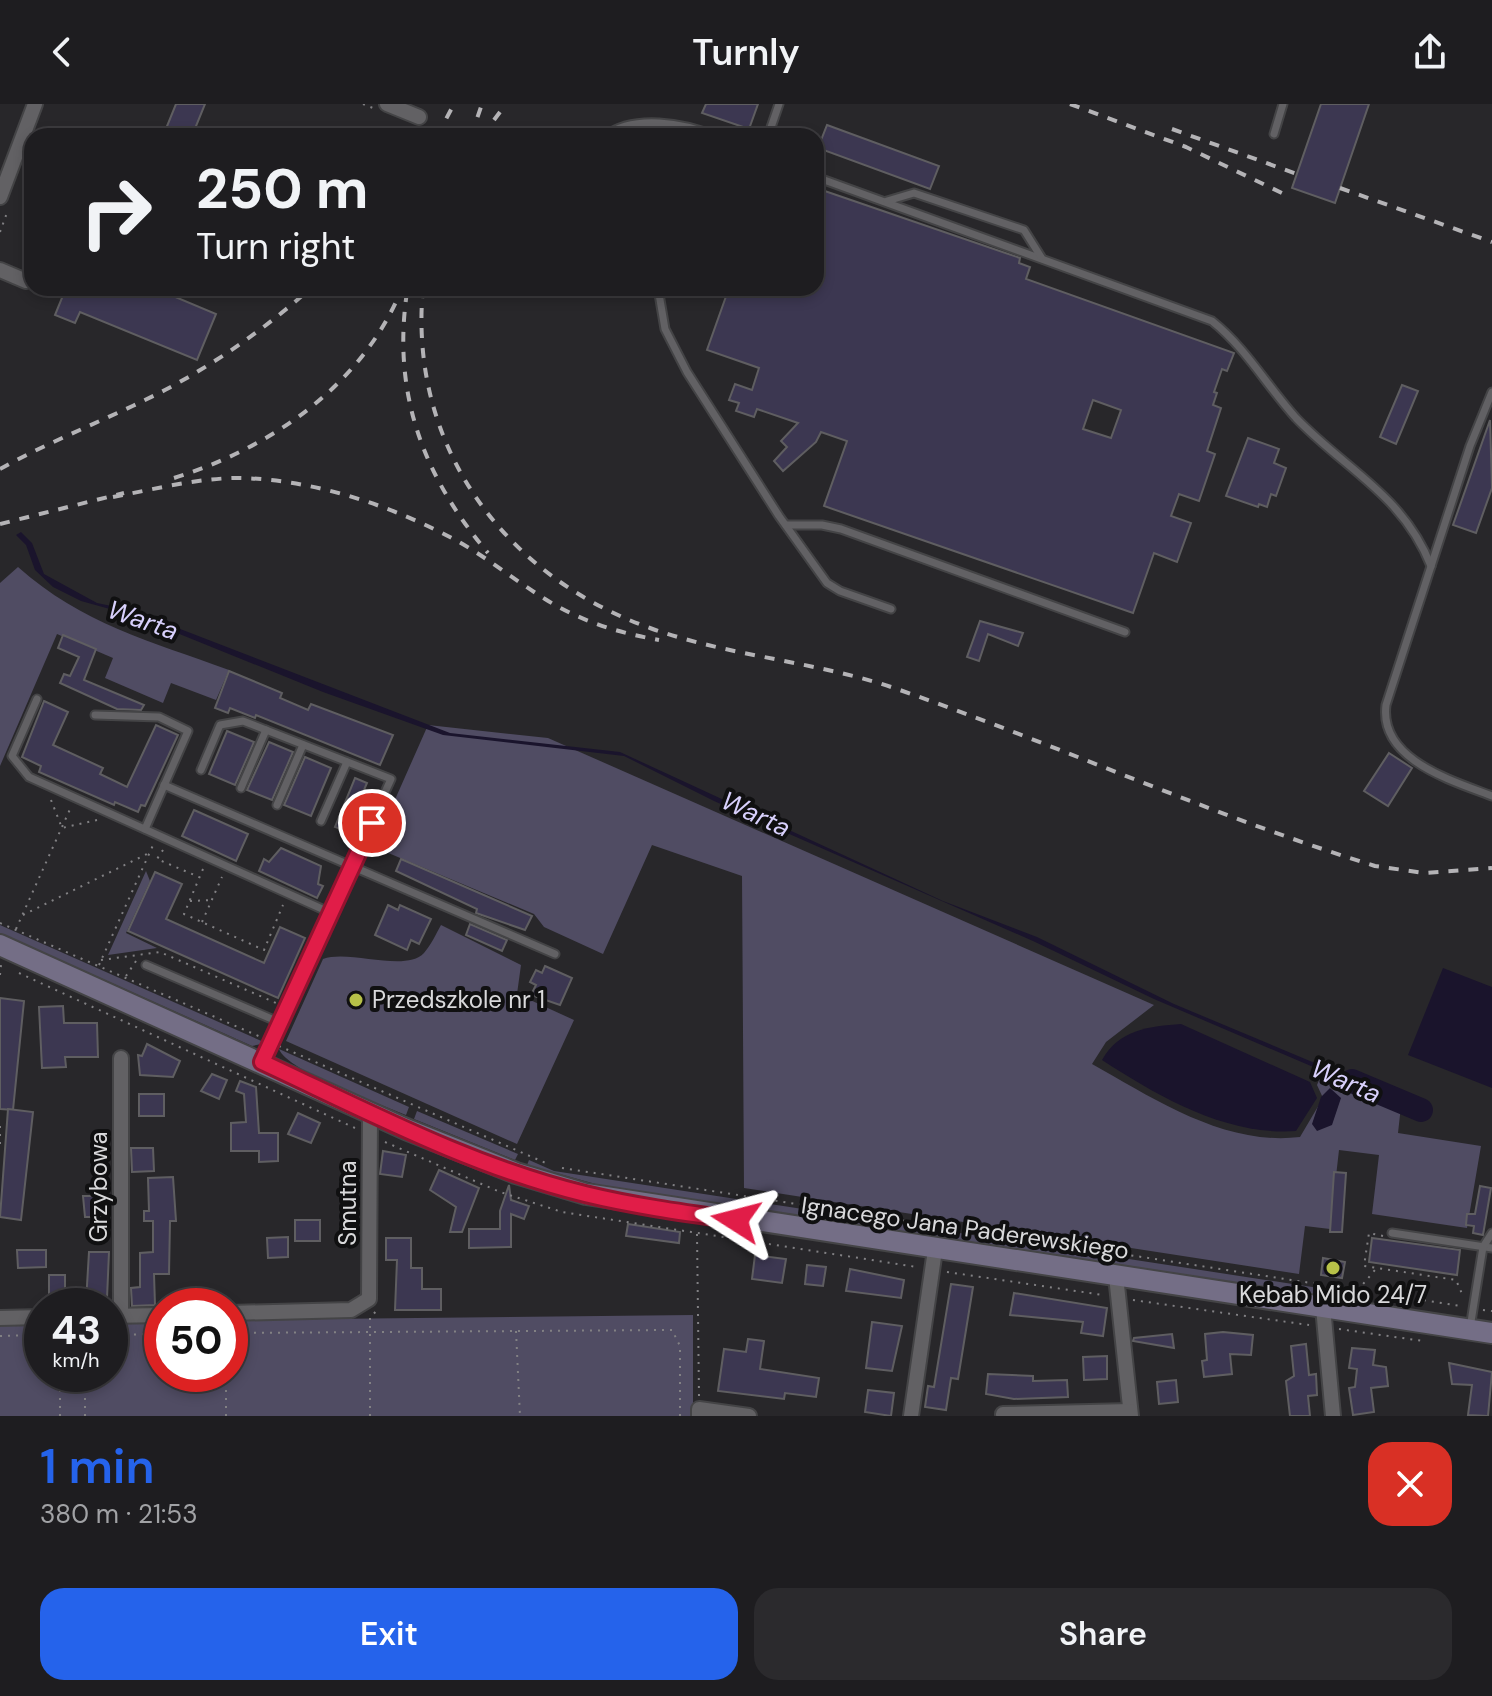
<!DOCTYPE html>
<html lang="en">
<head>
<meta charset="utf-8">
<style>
	body { margin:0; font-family:"DM Sans",sans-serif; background:#2b2a2d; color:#f1f3f6; height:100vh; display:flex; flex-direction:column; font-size:30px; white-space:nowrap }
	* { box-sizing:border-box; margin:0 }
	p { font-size:26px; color:#a1a2a5 }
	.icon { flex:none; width:44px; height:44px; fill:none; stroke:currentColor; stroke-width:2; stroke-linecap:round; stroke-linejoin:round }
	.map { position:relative; height:1312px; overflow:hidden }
	.panel { display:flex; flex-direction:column; background:#1e1d20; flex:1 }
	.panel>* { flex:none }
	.guide { position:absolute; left:24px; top:24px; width:800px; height:168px; border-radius:24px; box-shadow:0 4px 12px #0003,0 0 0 2px #3c3b3e; background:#1e1d20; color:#f1f3f6; overflow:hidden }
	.speed { position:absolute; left:24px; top:1184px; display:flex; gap:16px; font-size:40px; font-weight:700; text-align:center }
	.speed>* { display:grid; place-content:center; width:104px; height:104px; border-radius:50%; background:#1e1d20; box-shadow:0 4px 12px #0003,0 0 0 2px #3c3b3e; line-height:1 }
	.speed small { font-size:20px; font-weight:400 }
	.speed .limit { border:12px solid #d22; background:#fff; color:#111 }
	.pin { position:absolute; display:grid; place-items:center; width:68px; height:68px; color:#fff; margin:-34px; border:4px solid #fff; border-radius:50%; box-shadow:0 2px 8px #0007 }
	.me { position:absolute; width:88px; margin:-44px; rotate:279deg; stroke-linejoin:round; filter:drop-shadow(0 0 6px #0008) }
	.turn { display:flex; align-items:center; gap:28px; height:168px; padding:0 40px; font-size:36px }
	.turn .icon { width:104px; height:104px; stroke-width:2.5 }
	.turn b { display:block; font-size:56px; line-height:68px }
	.round { display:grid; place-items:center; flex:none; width:84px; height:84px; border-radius:24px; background:#2b2a2d }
	.head { display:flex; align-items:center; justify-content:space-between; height:136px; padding:0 40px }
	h1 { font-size:48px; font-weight:600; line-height:60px; color:#2563eb }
	.primary-button { display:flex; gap:16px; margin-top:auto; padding:16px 40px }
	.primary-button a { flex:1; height:92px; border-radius:24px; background:#2563eb; color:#fff; font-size:32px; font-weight:600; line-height:92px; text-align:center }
	.primary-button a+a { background:#2b2a2d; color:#f1f3f6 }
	header { display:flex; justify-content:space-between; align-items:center; height:104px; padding:0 40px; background:#1e1d20; font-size:36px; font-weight:600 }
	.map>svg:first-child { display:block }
</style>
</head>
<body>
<header><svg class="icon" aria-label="back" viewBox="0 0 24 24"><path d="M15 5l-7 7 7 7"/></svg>Turnly<svg class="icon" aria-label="share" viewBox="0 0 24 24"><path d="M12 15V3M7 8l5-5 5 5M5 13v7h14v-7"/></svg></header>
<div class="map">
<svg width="1492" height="1312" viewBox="0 0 1492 1312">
	<rect width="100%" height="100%" fill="#28272a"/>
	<g fill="#504c63">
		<path d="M18,463C82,520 150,537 229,566L216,596L171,579L163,599L105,574L113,554L57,530L0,662V479Z"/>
		<path d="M428,621L548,634L1154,901L1106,938L1092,960C1156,996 1225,1042 1300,1033L1323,994L1317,981L1322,969L1401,1002L1398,1029L1481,1042L1467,1124L1372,1110L1379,1051L1339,1046L1330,1125L1305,1122L1299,1170L744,1084L742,772L652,741L603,850L544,823L534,810L374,743Z"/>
		<path d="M146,767L150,777L126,829L157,844L108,851Z"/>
		<path d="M0,821L266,939L252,942L0,829Z"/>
		<path d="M441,821L521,861L517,890L574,916L517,1040L286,937L323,855C349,845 405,869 424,849C431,841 436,830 441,821Z"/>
		<path d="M279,945L409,1003L406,1011C381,1000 288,968 279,945Z"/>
		<path d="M417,1007L518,1050L515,1056L414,1015Z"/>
		<path d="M529,1056L554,1067L1351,1189L1350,1196L1015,1148L610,1084L527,1061Z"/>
		<path d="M693,1211V1312H0V1219L42,1218V1270H110V1217H162V1270H230V1216Z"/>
	</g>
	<g fill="#1a142c">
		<path d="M21,428L32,439L44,470L97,499L131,506L450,629L620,648L943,797L1037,833L1174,900L1384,988L1381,992L1154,895L1033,837L714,697L624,652L443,631L323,588L135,512L81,497L53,483L35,466L26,441L16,431Z"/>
		<path d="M1443,864L1492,883V984L1408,951Z"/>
		<path d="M1181,920L1310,978L1317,994L1296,1027C1226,1032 1159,993 1102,956C1118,926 1150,922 1181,920Z"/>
		<path d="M1330,984L1341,994L1332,1021L1317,1027L1312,1020L1321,993Z"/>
	</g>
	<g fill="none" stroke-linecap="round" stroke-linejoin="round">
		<path stroke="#1a142c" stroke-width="24" d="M1352,977L1421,1006"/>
	</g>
	<g fill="#3c3751" stroke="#5f5e61" stroke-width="2" fill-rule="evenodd">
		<path d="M176,0H205L192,32H163Z"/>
		<path d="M706,0H758L749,25L702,9Z"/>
		<path d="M1321,0H1369L1335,99L1292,84Z"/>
		<path d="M827,21L939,62L930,85L818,44Z"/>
		<path d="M816,84L1020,154L1019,159L1030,163L1026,175L1234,249L1227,267L1222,265L1214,288L1217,289L1213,301L1221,304L1207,347L1215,350L1199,397L1179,390L1171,412L1191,419L1177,458L1154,449L1133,509L824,402L847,337L821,328L816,338L783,367L774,357L787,343L781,337L798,319L757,305L754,313L736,307L739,299L729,296L735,280L752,286L759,264L707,246L729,184H816ZM1093,296L1121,306L1111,334L1083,325Z"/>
		<path d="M66,184H154L216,210L197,256L80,208L75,219L55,211Z"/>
		<path d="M1402,281L1418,287L1396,340L1380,333Z"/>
		<path d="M1490,316L1492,384L1476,429L1453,421Z"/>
		<path d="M1248,334L1279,345L1274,359L1286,364L1276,392L1271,390L1267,403L1259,400L1258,403L1226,392Z"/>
		<path d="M980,517L1023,529L1018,542L988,530L979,557L967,553Z"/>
		<path d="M63,531L96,545L84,576L144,601L141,606L117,605L60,579L64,570L70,572L79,553L58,544Z"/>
		<path d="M229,567L282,589L280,594L308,606L311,600L393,631L380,661L256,611L255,614L230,604L228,609L215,604Z"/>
		<path d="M44,597L68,608L53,641L103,664L100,670L127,683L156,621L178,631L145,702L141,701L138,708L115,698L114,701L39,668L41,662L22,653Z"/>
		<path d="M227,627L254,638L235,681L209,670Z"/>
		<path d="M269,638L293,648L272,696L247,686Z"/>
		<path d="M1389,649L1412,664L1388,702L1364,687Z"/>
		<path d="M305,653L331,664L311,712L284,701Z"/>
		<path d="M355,674L367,679L346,727L335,723Z"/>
		<path d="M194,706L248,730L236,757L182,732Z"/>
		<path d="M281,744L321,762L318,780L323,782L317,794L259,767L264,755L269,758Z"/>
		<path d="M401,755L532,812L525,826L476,809L477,805L396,767Z"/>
		<path d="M155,768L182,780L166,815L264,859L280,823L305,834L278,894L128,827Z"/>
		<path d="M388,801L398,806L400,801L431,815L419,840L411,836L407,846L375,831Z"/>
		<path d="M470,820L507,836L502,847L466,831Z"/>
		<path d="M545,862L572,874L560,901L531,891L536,881L530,878L536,866L542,869Z"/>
		<path d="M0,894L24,897L13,1006L0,1005Z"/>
		<path d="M63,902L64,919H97L98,953H65L66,963L42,964L39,903Z"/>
		<path d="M147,940L180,957L173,973L140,971L138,951L142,952Z"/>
		<path d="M212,970L227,976L219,995L201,987Z"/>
		<path d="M240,977L256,983L259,1029H278V1057L259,1058V1047H231V1019L246,1018L244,990L236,987Z"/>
		<rect x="139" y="990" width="25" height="22"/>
		<path d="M8,1005L33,1008L21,1116L0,1113Z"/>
		<path d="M298,1009L320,1019L311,1039L288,1030Z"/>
		<path d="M131,1044H153L154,1067L132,1068Z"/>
		<path d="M383,1047L406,1051L402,1073L380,1070Z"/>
		<path d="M439,1066L479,1084L462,1128H450L456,1103L430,1086Z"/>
		<path d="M1334,1068L1346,1069L1342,1128H1330Z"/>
		<path d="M173,1073L176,1117H170L169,1170H154L155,1201L132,1202L131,1184L140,1183V1149L153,1148V1117H144V1107H149L148,1074Z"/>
		<path d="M509,1081L511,1096L529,1102L524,1115L511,1110V1143L469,1144V1125H500V1107Z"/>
		<path d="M1480,1082L1491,1084L1483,1131L1473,1129L1474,1122L1466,1121L1467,1110H1475Z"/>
		<path d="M83,1092H108V1113H85Z"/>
		<rect x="295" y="1116" width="25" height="21"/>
		<path d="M628,1120L680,1128L679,1139L626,1132Z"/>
		<path d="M288,1133V1153L268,1154L267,1134Z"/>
		<path d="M386,1134H411V1164H422V1185H441V1206H395L397,1156H386Z"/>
		<path d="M1372,1134L1460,1146L1457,1171L1369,1158Z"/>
		<path d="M17,1146H46V1163L18,1164Z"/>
		<path d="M89,1148H109L107,1194L104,1197L86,1198Z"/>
		<path d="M755,1151L786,1155L782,1179L752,1175Z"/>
		<path d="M1323,1154L1345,1158L1342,1174L1321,1171Z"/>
		<path d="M807,1161L826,1163L823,1182L805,1180Z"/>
		<path d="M850,1165L904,1176L901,1194L846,1187Z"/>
		<rect x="49" y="1171" width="16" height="25"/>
		<path d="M951,1180L973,1183L958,1275L951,1274L946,1306L925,1303L928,1282L934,1283Z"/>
		<path d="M1014,1189L1107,1204L1103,1232L1081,1229L1083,1218L1010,1211Z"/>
		<path d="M872,1218L902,1222L892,1267L866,1264Z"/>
		<path d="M1223,1228L1253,1231L1251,1251L1230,1250L1232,1270L1204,1273L1202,1257L1207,1256L1205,1230Z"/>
		<path d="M1172,1230L1174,1244L1133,1237L1134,1234Z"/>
		<path d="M748,1235L764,1237L760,1265L819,1274L816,1293L785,1289L784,1295L718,1287L724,1245L746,1248Z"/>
		<path d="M1306,1240L1309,1271L1316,1270L1317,1291L1308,1292L1310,1312H1290L1286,1277L1294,1272L1291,1242Z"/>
		<path d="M1352,1244L1375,1246L1373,1261L1386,1263L1388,1282L1371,1284L1374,1308L1353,1311L1349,1284L1355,1283L1357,1265L1349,1264Z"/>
		<path d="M1107,1252V1275L1084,1276L1083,1253Z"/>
		<path d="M1449,1259L1492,1268L1488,1312L1468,1311L1472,1281L1452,1280Z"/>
		<path d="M988,1270L1033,1272V1277L1067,1276L1068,1293L1014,1295L986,1290Z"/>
		<path d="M1176,1276L1178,1298L1159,1300L1157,1278Z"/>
		<path d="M868,1286L894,1289L891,1312L865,1308Z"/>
	</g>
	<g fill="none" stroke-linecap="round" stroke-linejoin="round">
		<defs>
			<g id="lane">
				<path d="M1274,30L1283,0"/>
				<path d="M605,32C634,10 684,19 715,32"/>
				<path d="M768,32L779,0"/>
				<path d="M816,73L1212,217C1246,244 1267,282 1296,314C1346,366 1403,391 1431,462"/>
				<path d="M887,97L914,89L1024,126L1041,153"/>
				<path d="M658,184L665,225L687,268L779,412L827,479L840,487L891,505"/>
				<path d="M1492,288L1470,342L1386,601C1379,655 1450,676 1492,692"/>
				<path d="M786,421H822L841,425L1125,528"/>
				<path d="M37,595L12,652L29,673L331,809"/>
				<path d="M95,611L159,613L188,627L145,725"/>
				<path d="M201,666L220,621L243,617L391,675L263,956"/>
				<path d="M164,681L555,850"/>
				<path d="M241,684L266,626"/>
				<path d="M277,701L303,641"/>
				<path d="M321,717L347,658"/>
				<path d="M146,861L281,919"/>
				<path d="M1392,1129L1492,1144"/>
				<path d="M1470,1224L1483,1143L1492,1129"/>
			</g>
			<g id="street">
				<path d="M387,0L419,13"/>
				<path d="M0,93L35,0"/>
				<path d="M0,166L26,177"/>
				<path d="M1116,1172L1131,1312"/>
				<path d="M1323,1203L1333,1312"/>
				<path d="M230,1209L351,1206L369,1195L370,1009"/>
				<path d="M110,1212L162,1211"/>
				<path d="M121,1212V954"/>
				<path d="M0,1214L42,1213"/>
				<path d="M1003,1310L1130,1307"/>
				<path d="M699,1312V1305L749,1312"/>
				<path d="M911,1312L935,1146"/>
			</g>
			<path id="secondary" d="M0,841L406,1025L516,1069L586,1090L1492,1229"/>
		</defs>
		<use href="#lane" stroke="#444446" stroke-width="11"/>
		<use href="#street" stroke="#444446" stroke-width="18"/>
		<use href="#secondary" stroke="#444446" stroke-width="24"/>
		<g stroke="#828184" stroke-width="2" stroke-dasharray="2 6" stroke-linecap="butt">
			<path d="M363,0L373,4"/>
			<path d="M0,128L8,106"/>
			<path d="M51,696L62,724L97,716"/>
			<path d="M163,746L157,755L199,773"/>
			<path d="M203,765L184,810L264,846L283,801"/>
			<path d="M190,797L212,796"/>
			<path d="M23,811L149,749"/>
			<path d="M202,818L222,773"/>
			<path d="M0,819L263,934"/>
			<path d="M16,825L71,703"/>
			<path d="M101,856L160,848L276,899"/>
			<path d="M99,861L154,739"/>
			<path d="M19,869L355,1024"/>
			<path d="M0,871L1,861"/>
			<path d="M126,872L138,854"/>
			<path d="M279,942L548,1060"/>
			<path d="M0,1022V1041"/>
			<path d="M385,1038L500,1088L562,1108L917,1163"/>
			<path d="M562,1064L1461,1202"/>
			<path d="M697,1130L699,1292"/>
			<path d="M1383,1132L1369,1129L1364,1162L1456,1176L1463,1192"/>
			<path d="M947,1168L1103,1191"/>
			<path d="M1358,1186L1375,1166"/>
			<path d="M1133,1196L1309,1221"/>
			<path d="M1483,1206L1492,1207"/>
			<path d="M1339,1225L1423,1237"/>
			<path d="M516,1227L520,1312"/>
			<path d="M230,1229L672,1226L680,1242V1312"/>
			<path d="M110,1231L162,1230"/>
			<path d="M0,1232L42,1231"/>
			<path d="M60,1270V1312"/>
			<path d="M85,1270V1312"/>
			<path d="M226,1312V1270"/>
			<path d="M370,1312V1214L378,1205"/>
		</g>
		<use href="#lane" stroke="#626164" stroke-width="7"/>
		<use href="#street" stroke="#626164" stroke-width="14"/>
		<use href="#secondary" stroke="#746e86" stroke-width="20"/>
		<g stroke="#b4b3b6" stroke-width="4" stroke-dasharray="10 10" stroke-linecap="butt">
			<path d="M1070,0L1186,43L1284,90"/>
			<path d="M1172,25L1297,70"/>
			<path d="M437,32L454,0"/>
			<path d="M471,32L482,0"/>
			<path d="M482,32L506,0"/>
			<path d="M1340,84L1492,138"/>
			<path d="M423,184C408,340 503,472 650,524C731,553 816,557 897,585C1058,641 1213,712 1375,762L1424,769L1492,764"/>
			<path d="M407,188C392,289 423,372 488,449"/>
			<path d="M0,365C54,335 111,314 165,286C218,258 267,223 311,184"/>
			<path d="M174,374C271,344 363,281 402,184"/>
			<path d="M113,393C155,385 198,374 239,374C313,375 396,403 459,438C489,455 516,477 545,495C580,517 619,529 659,536"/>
			<path d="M0,420L124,389"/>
		</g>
	</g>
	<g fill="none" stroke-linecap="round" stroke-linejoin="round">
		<defs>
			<path id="route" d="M372,719L262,958C367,1007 473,1063 585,1090C634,1102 686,1109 736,1116"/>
		</defs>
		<use href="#route" stroke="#92132f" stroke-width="20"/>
		<use href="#route" stroke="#e11d48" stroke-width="14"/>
	</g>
	<g fill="#b7c148" stroke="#101011" stroke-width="3">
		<circle cx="356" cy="896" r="8"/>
		<circle cx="1333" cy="1164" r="8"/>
	</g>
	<g text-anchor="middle" stroke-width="8" stroke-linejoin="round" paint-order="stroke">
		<g font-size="24" fill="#d9d9db" stroke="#101011" text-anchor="start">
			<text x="372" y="904">Przedszkole nr 1</text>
			<text x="1333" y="1199" text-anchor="middle">Kebab Mido 24/7</text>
		</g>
		<g font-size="24" fill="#d9d9db" stroke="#101011">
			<text transform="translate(99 1083) rotate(-90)" y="8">Grzybowa</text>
			<text transform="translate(348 1099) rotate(-90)" y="8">Smutna</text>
			<text transform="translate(965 1124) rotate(8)" y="8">Ignacego Jana Paderewskiego</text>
		</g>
		<g font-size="26" font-style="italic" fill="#d8d0fc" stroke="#101011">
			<text transform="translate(143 516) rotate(19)" y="9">Warta</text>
			<text transform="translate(756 710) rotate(25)" y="9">Warta</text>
			<text transform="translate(1346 977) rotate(23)" y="9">Warta</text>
		</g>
	</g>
</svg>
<div class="speed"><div>43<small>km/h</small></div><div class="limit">50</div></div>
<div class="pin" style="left:372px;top:719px;background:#d93025"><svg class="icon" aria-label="arrive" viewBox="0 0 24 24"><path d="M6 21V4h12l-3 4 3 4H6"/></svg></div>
<svg class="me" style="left:736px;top:1116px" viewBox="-20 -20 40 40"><path d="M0-17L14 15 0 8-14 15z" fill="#e11d48" stroke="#fff" stroke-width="4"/></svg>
<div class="guide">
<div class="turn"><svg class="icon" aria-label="right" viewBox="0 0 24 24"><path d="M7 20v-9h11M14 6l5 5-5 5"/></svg><div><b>250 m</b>Turn right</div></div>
</div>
</div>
<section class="panel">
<div class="head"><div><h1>1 min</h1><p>380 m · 21:53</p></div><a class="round" style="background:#d93025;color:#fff"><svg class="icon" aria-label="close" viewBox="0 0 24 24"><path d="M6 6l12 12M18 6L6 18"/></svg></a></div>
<div class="primary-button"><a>Exit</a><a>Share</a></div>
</section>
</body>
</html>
